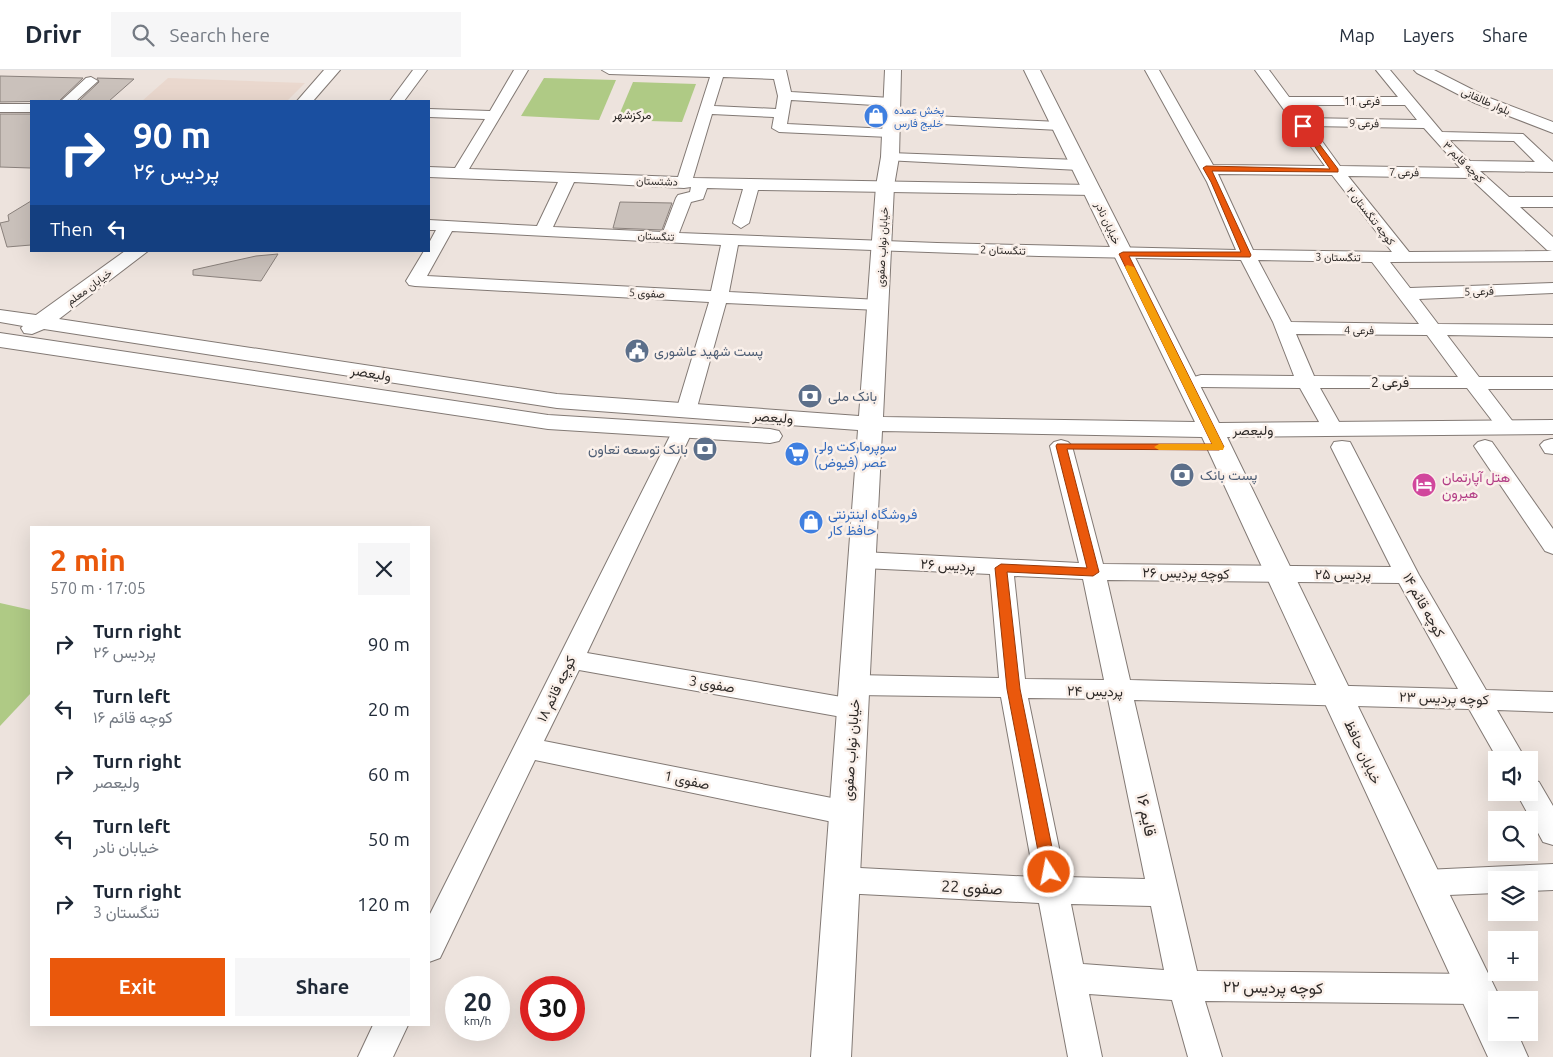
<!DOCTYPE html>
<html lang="en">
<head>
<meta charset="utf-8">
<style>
	body { margin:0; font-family:Ubuntu,Vazirmatn,sans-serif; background:#f6f6f7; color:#1f2937; height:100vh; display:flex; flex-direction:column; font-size:19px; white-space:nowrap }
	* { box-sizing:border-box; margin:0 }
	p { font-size:16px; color:#747a83 }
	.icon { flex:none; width:28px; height:28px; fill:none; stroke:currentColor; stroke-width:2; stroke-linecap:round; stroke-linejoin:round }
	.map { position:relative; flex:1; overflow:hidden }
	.side { position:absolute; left:30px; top:456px; width:400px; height:500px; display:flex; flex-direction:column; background:#fff; border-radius:0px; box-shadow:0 5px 20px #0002 }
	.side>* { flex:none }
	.hud { position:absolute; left:30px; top:30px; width:400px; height:152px; border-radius:0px; box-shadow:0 5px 20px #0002; background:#1a4fa0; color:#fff; overflow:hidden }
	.controls { position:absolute; left:1488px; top:681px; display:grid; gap:10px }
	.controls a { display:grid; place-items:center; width:50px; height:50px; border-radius:0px; background:#fff; box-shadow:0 5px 20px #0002; font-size:25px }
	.speed { position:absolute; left:445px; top:906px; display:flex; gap:10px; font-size:25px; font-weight:700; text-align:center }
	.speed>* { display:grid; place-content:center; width:65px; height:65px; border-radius:50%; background:#fff; box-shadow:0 5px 20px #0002; line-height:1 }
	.speed small { font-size:12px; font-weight:400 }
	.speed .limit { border:8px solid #d22; background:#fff; color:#111 }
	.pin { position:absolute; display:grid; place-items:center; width:42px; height:42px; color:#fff; margin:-21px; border-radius:10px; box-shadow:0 2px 8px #0006 }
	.me { position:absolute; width:55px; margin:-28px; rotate:349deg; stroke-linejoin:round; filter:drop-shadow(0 0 4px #0008) }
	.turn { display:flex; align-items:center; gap:18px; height:105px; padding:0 20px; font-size:22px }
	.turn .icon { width:65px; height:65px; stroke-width:2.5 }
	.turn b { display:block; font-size:35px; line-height:42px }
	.then { display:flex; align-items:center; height:48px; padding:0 20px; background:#0003; gap:10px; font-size:19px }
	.round { display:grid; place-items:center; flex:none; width:52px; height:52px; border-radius:0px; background:#f6f6f7 }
	.headline { display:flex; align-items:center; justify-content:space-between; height:85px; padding:0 20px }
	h1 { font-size:30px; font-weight:700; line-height:38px; color:#ea580c }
	.action { display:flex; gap:10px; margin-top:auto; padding:10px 20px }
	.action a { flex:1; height:58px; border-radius:0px; background:#ea580c; color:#fff; font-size:20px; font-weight:700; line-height:58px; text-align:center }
	.action a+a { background:#f6f6f7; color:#1f2937 }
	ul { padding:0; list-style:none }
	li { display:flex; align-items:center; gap:15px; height:65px; padding:0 20px }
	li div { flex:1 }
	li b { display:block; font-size:19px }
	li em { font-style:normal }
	header { display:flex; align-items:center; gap:30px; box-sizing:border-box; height:70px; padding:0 25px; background:#fff; border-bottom:1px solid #e0e1e3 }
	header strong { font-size:24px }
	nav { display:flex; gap:28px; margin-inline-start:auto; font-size:18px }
	.search { width:350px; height:45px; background:#f6f6f7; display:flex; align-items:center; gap:12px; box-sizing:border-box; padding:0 18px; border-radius:0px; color:#747a83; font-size:19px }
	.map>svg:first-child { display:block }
</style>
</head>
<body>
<header>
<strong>Drivr</strong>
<div class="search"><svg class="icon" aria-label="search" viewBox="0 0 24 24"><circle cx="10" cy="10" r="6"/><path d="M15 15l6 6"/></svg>Search here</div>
<nav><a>Map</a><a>Layers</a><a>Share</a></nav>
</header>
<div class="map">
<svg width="1553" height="987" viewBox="0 0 1553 987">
	<rect width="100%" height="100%" fill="#ede3dd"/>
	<path fill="#ead8ce" d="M168,8L305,13L287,31H142Z"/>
	<g fill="#afca85">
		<path d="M544,8L616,10L599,50L521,46Z"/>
		<path d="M633,12L696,14L682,52L617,50Z"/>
		<path d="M0,533L31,540V623L0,656Z"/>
	</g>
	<g fill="#cac1bb" stroke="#8a817c">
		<path d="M0,6L83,8L59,31L0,32Z"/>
		<path d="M97,8L134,9L109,31H79L99,12Z"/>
		<path d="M0,44H31V98L0,97Z"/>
		<path d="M31,131V175L7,177L0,153L9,151L8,145Z"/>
		<path d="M620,132L672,133L662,160L613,158Z"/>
		<path d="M278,184L261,211L193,205V200L256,186Z"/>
	</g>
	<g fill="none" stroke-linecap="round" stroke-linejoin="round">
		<defs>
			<g id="street">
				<path d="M413,0H427L404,31H390Z"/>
				<path d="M514,0H528L469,99L678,107L710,7L609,4L602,0H786L791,22L891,28L898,32L891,36L791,30L787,54L889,59L896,63L889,67L779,62L772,58L774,47L712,44L693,108L1093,115L1101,120L1093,125L758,120L749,153L741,158L733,153L743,119L707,118L703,129L691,132L679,163L937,173L1236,180L1207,112L1145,0H1159L1213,95L1325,96L1255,0H1269L1289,27H1398L1376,0H1390L1442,62L1523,64L1553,92V102L1480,101L1509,127H1553V137H1520L1553,167V191L1390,192L1410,218L1553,213V223L1419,229L1438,254L1553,255V267L1447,265L1479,307H1553V319H1488L1517,357L1514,361L1507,363L1500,361L1467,318H1320L1343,359L1340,363L1333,365L1326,363L1323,359L1300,318L1201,317L1194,315L1191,311L1194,307L1201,305L1294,306L1273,252L1241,190L1039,186L738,175L729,222L879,230L885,231L888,235L885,239L879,240L726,233L696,341L693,345L686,347L679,345L676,341L709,232L415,216L409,215L406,211L424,181H429V173L436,160H429V150L537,156L558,112L429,107V97L455,98L485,49L429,47V39L490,41ZM723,7L774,9L778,26L776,39L714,36ZM1295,35H1405L1417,50L1304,48ZM1311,56L1424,58L1460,98L1340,96ZM1449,70L1514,71L1535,92L1470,91ZM1218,104L1332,105L1392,182L1253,180ZM1348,106L1470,108L1547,180L1552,181L1409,182ZM574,112L684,118L691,117L690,122L678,125L676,128L663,162L553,157ZM452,161L721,175L711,221L427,206ZM1258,190L1372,192L1419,254L1291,252ZM1296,264L1427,265L1458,307L1314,306Z"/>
				<path d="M91,7L98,11L76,31H61L86,8Z"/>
				<rect x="0" y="34" width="31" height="8"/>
				<path d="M890,44L1059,52L1066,56L1059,60L885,51L883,48Z"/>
				<path d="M890,83L1079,90L1087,95L1079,100L885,90L883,87L885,84Z"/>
				<path d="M683,354L690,356L693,360L587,583L853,629L863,632L866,639L863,646L853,649L579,600L544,671L847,731L857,735L862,743L857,751L847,755L535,690L440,888L429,892V846L673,360L676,356Z"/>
				<path d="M1551,369H1553V384L1545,383L1540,375L1544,371Z"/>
				<path d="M1061,370L1068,372L1072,376L1103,494L1391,497L1331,377L1334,372L1342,371L1350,372L1419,505L1486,620L1553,622V642L1497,640L1526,690H1498L1469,639L1134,630L1197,901L1475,904L1487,908L1491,919L1487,930L1475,934L1205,931L1222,987H1188L1172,930L1089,924L1102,987H1068L1039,833L841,823L830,819L826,810L830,801L841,797L1034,807L1001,627L855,625L846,622L842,615L846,608L855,605L999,608L990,504L863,498L855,495L851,490L855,485L863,482L1079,493L1050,376L1054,372ZM1014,506L1083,509L1104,610L1025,609ZM1107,510L1399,513L1458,619L1130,610ZM1028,628L1108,629L1145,809L1065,807ZM1071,834L1151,836L1164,900L1083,894Z"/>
				<path d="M1485,370L1492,372L1553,459V484L1545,481L1474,376L1478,372Z"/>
				<path d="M1529,709L1539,712L1553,736V775L1543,772L1516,722H1529Z"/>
				<path d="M1553,794V820L1529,821V810H1496V823L1425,826L1414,822L1410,813L1414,804L1425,800Z"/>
				<path d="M373,955H408L393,987H358Z"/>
			</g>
			<g id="secondary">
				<path d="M324,0H340L313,31H297Z"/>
				<path d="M885,0H901L899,87L894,116L883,347L1195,352L1024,0H1040L1219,353L1553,350V364L1227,367L1501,930H1496V962H1517L1528,987H1488L1202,367L882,361L851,987H811L858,360L557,338L44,259L32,264L24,263L21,258L23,256L0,252V240L36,245L125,181H148L59,249L557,324L859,346L876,116L881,87Z"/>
				<path d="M0,263L548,345L770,359L779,361L782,366L779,371L770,373L548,359L0,277Z"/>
			</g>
			<path id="primary" d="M1414,0H1434L1487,27L1553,52V63L1475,33L1417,3Z"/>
		</defs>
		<use href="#street" stroke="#827974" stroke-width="2"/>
		<use href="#secondary" stroke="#827974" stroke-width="2"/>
		<use href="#primary" stroke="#827974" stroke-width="2"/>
		<use href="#street" fill="#fff" fill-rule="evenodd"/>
		<use href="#secondary" fill="#fff" fill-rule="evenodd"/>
		<use href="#primary" fill="#fff" fill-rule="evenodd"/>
	</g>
	<path fill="#ea580c" stroke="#983908" d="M1300,55H1305L1338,99V102L1212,101L1251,185L1250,187L1129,186L1224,377L1219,380L1067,379L1099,502L1093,506L1007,502L1020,619L1057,802L1054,806L1049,808L1044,806L1042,802L1007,619L995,498L1001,494L1087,498L1056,376L1057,374H1212L1119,184L1123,182H1241L1211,112L1203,98L1206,96L1330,99Z"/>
	<path fill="#f59e0b" d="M1127,195L1134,197L1224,377L1223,380H1159L1154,377L1159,374H1212L1125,197Z"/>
	<defs>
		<symbol id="shop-disc" viewBox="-11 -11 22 22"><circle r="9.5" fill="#3f7fe0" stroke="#faf0ea"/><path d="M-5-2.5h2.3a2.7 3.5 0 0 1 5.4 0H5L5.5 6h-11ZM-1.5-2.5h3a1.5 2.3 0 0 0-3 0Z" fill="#fff"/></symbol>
		<symbol id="civic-disc" viewBox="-11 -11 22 22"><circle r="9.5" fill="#5c6f8a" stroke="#faf0ea"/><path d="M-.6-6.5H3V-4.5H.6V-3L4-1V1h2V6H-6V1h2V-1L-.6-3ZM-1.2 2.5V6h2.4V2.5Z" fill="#fff"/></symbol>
		<symbol id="bank-disc" viewBox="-11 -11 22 22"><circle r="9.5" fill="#5c6f8a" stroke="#faf0ea"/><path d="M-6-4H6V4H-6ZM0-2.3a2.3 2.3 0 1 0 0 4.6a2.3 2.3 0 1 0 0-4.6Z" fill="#fff"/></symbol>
		<symbol id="supermarket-disc" viewBox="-11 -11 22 22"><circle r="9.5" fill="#3f7fe0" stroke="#faf0ea"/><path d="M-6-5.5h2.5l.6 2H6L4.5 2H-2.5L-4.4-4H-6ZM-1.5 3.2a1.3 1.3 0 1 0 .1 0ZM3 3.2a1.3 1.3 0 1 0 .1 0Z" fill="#fff"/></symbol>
		<symbol id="hotel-disc" viewBox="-11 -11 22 22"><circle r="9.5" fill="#d1479c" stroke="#faf0ea"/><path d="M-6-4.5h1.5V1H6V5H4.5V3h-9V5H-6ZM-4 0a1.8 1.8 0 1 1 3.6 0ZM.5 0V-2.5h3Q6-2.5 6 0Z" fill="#fff"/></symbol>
	</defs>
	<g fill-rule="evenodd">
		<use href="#shop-disc" x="862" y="32" width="28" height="28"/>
		<use href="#civic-disc" x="623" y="267" width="28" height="28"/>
		<use href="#bank-disc" x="796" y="312" width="28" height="28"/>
		<use href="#bank-disc" x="691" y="365" width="28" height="28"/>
		<use href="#supermarket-disc" x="783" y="370" width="28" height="28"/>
		<use href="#bank-disc" x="1168" y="391" width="28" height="28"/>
		<use href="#hotel-disc" x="1410" y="401" width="28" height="28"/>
		<use href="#shop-disc" x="797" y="438" width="28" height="28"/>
	</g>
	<g text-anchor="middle" stroke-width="5" stroke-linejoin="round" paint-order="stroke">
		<g font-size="11" fill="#2e2a28" stroke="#faf0ea">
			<text x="1362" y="35">فرعی 11</text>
			<text transform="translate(1486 31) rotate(24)" y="4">بلوار طالقانی</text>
			<text transform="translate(1364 53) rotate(1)" y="4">فرعی 9</text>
			<text transform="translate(1464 92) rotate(45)" y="4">کوچه قایم ۳</text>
			<text transform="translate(1404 102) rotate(1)" y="4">فرعی 7</text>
			<text transform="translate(657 111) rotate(2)" y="4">دشتستان</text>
			<text transform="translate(1371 146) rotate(52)" y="4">کوچه تنگستان ۲</text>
			<text transform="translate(1108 153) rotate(65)" y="4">خیابان نادر</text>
			<text transform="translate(656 166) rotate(3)" y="4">تنگستان</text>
			<text transform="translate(882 177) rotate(-87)" y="4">خیابان نواب صفوی</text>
			<text transform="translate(1003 180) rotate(2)" y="4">تنگستان 2</text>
			<text transform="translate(1338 187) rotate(1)" y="4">تنگستان 3</text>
			<text transform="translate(89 217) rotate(-36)" y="4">خیابان معلم</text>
			<text transform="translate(1479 221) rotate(-2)" y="4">فرعی 5</text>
			<text transform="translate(647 223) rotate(3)" y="4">صفوی 5</text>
			<text transform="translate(1359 260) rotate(1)" y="4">فرعی 4</text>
		</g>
		<g font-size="11" fill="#366cbe" stroke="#faf0ea" text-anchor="start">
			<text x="894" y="44">پخش عمده<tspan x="894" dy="13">خلیج فارس</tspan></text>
		</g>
		<g font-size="12" fill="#2e2a28" stroke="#faf0ea">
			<text x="632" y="49">مرکزشهر</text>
		</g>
		<g font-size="14" fill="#4e5e75" stroke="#faf0ea" text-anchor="start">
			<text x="654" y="286">پست شهید عاشوری</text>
			<text x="828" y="331">بانک ملی</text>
			<text x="688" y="384" text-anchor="end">بانک توسعه تعاون</text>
			<text x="1200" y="410">پست بانک</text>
		</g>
		<g font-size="14" fill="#2e2a28" stroke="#faf0ea">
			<text transform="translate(371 303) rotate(9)" y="5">ولیعصر</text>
			<text x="1390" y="317">فرعی 2</text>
			<text transform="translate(773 347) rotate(4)" y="5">ولیعصر</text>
			<text x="1253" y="365">ولیعصر</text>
			<text transform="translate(948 495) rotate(3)" y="5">پردیس ۲۶</text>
			<text transform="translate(1186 503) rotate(1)" y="5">کوچه پردیس ۲۶</text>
			<text x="1343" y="509">پردیس ۲۵</text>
			<text transform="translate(1424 535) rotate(61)" y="5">کوچه قائم ۱۴</text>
			<text transform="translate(712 614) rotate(10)" y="5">صفوی 3</text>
			<text transform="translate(556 619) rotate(-64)" y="5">کوچه قائم ۱۸</text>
			<text transform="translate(1095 621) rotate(1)" y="5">پردیس ۲۴</text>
			<text transform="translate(1444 628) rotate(2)" y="5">کوچه پردیس ۲۳</text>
			<text transform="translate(851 680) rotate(-86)" y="5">خیابان نواب صفوی</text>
			<text transform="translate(1363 682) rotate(65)" y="5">خیابان حافظ</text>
			<text transform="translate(687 710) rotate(12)" y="5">صفوی 1</text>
		</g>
		<g font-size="14" fill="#366cbe" stroke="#faf0ea" text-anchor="start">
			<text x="814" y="381">سوپرمارکت ولی<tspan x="814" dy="16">عصر (فیوض)</tspan></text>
			<text x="828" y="449">فروشگاه اینترنتی<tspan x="828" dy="16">حافظ کار</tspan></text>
		</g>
		<g font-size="14" fill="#b23c85" stroke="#faf0ea" text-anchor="start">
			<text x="1442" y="412">هتل آپارتمان<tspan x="1442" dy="16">هیرون</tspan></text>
		</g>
		<g font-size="16" fill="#2e2a28" stroke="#faf0ea">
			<text transform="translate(1147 745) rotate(78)" y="6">قایم ۱۶</text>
			<text transform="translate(972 817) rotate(3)" y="6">صفوی 22</text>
			<text transform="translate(1273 917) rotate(1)" y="6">کوچه پردیس ۲۲</text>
		</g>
	</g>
</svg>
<div class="controls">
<a><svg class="icon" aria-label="sound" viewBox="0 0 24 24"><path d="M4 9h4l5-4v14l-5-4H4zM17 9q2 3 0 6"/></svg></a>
<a><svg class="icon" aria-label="search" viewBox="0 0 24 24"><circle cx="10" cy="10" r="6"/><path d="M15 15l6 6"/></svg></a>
<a><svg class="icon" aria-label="layers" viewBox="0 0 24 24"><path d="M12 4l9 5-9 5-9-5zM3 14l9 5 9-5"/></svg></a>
<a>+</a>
<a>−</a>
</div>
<div class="speed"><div>20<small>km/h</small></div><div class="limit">30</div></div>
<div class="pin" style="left:1303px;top:56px;background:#d93025"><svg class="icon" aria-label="arrive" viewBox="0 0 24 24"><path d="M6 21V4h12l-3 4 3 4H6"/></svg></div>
<svg class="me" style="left:1049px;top:802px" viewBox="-20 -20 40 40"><circle r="17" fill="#ea580c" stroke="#fff" stroke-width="3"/><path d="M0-11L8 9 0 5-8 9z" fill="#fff"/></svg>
<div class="hud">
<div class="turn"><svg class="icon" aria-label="right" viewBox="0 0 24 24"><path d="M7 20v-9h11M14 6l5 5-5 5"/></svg><div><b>90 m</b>پردیس ۲۶</div></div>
<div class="then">Then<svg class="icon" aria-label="left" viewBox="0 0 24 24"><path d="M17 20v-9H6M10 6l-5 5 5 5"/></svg></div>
</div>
<section class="side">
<div class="headline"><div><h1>2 min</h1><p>570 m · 17:05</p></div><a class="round"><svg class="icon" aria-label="close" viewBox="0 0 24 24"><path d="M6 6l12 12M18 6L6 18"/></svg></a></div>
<ul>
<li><svg class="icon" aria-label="right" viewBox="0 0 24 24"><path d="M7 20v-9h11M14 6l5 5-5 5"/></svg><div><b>Turn right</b><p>پردیس ۲۶</p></div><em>90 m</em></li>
<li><svg class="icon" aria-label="left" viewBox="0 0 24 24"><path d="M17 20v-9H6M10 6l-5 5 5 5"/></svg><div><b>Turn left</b><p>کوچه قائم ۱۶</p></div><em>20 m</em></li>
<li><svg class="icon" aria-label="right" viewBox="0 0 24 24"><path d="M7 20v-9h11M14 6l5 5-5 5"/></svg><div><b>Turn right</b><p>ولیعصر</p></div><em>60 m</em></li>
<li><svg class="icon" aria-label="left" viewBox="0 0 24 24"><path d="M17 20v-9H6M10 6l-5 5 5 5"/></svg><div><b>Turn left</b><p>خیابان نادر</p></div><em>50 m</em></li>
<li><svg class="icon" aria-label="right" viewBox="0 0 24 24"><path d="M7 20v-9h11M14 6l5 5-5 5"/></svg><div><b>Turn right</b><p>تنگستان 3</p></div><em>120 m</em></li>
</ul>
<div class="action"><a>Exit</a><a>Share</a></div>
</section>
</div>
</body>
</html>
